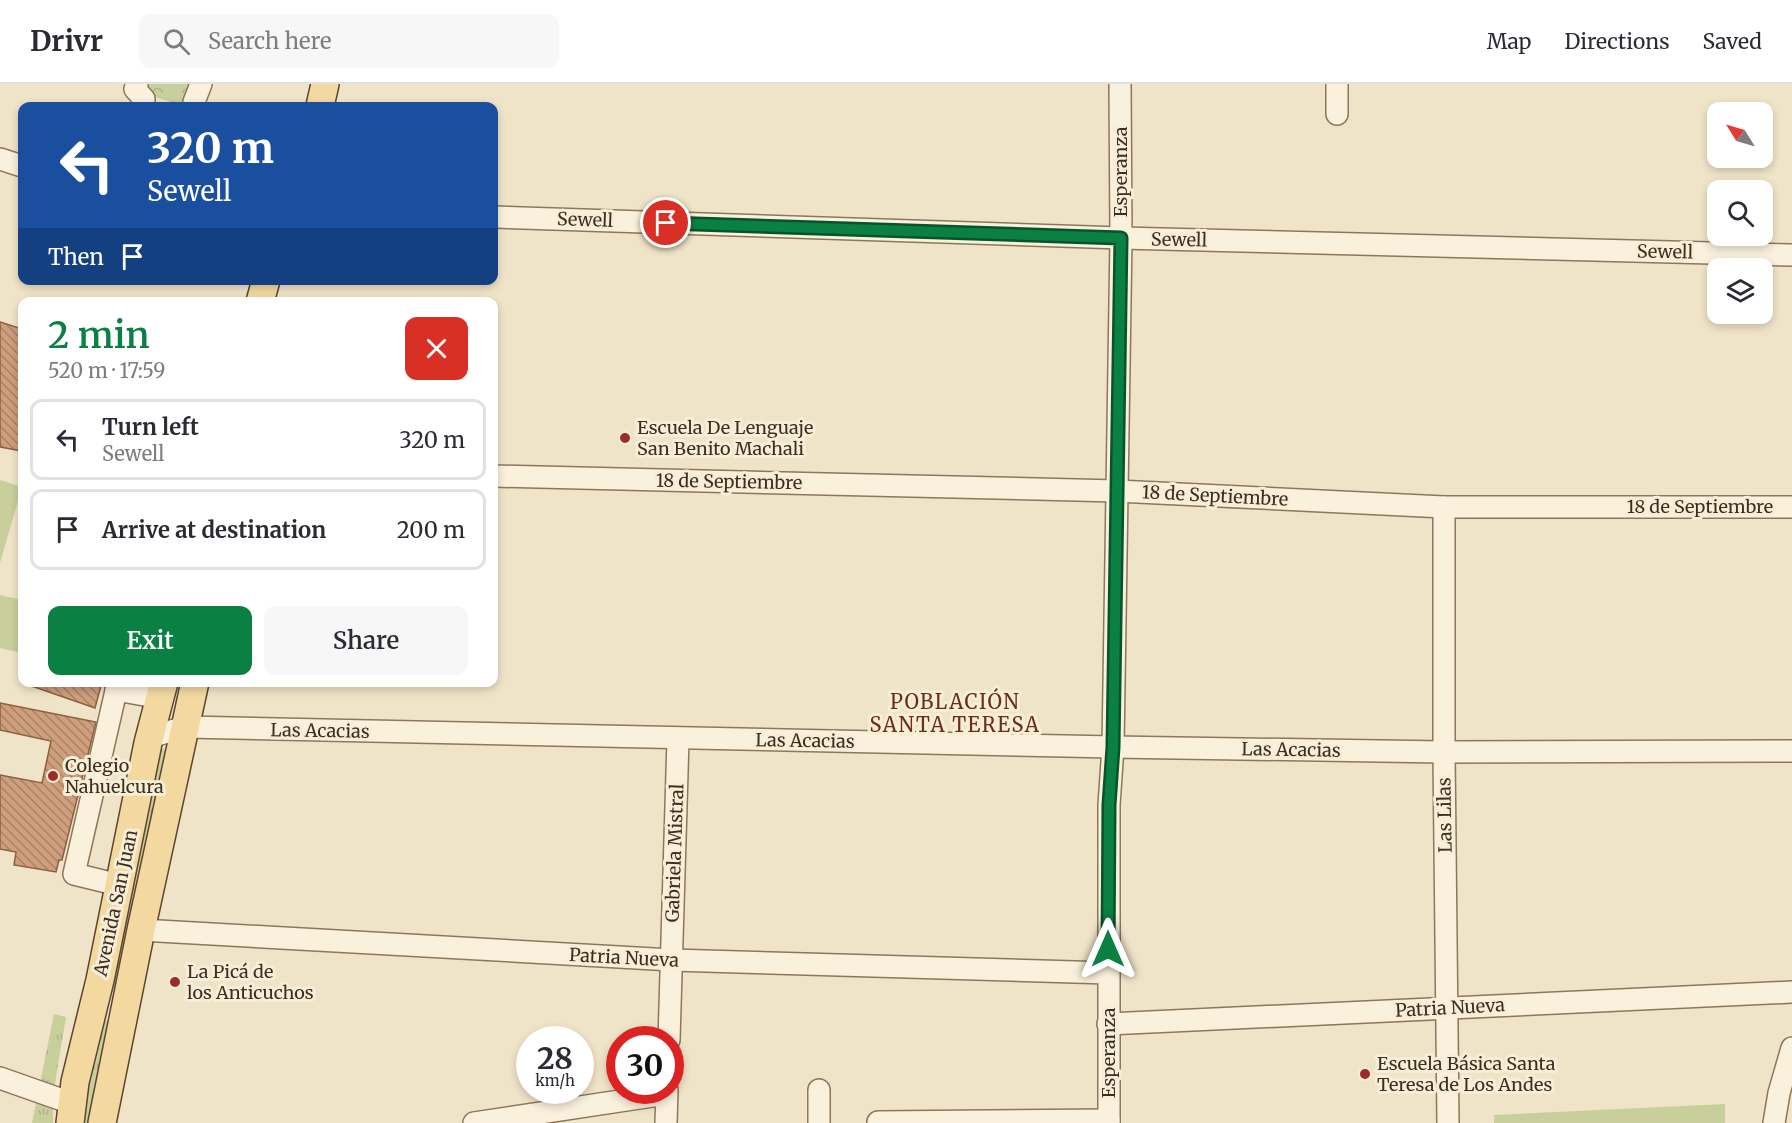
<!DOCTYPE html>
<html lang="en">
<head>
<meta charset="utf-8">
<style>
	body { margin:0; font-family:Merriweather,serif; background:#f7f7f7; color:#2b2b33; height:100vh; display:flex; flex-direction:column; font-size:22px; white-space:nowrap }
	* { box-sizing:border-box; margin:0 }
	p { font-size:20px; color:#7c7c81 }
	.icon { flex:none; width:33px; height:33px; fill:none; stroke:currentColor; stroke-width:2; stroke-linecap:round; stroke-linejoin:round }
	.map { position:relative; flex:1; overflow:hidden }
	.side { position:absolute; left:18px; top:213px; width:480px; height:390px; display:flex; flex-direction:column; background:#fff; border-radius:12px; box-shadow:0 3px 9px #0003 }
	.side>* { flex:none }
	.top-card { position:absolute; left:18px; top:18px; width:480px; height:183px; border-radius:12px; box-shadow:0 3px 9px #0003; background:#1a4fa0; color:#fff; overflow:hidden }
	.needle { width:39px; rotate:307deg }
	.fabs { position:absolute; left:1707px; top:18px; display:grid; gap:12px }
	.fabs a { display:grid; place-items:center; width:66px; height:66px; border-radius:12px; background:#fff; box-shadow:0 3px 9px #0003; font-size:30px }
	.speed { position:absolute; left:516px; top:942px; display:flex; gap:12px; font-size:30px; font-weight:700; text-align:center }
	.speed>* { display:grid; place-content:center; width:78px; height:78px; border-radius:50%; background:#fff; box-shadow:0 3px 9px #0003; line-height:1 }
	.speed small { font-size:15px; font-weight:400 }
	.speed .limit { border:9px solid #d22; background:#fff; color:#111 }
	.pin { position:absolute; display:grid; place-items:center; width:51px; height:51px; color:#fff; margin:-26px; border:3px solid #fff; border-radius:50%; box-shadow:0 2px 6px #0007 }
	.me { position:absolute; width:66px; margin:-33px; rotate:0deg; stroke-linejoin:round; filter:drop-shadow(0 0 4px #0008) }
	.turn { display:flex; align-items:center; gap:21px; height:126px; padding:0 30px; font-size:27px }
	.turn .icon { width:78px; height:78px; stroke-width:2.5 }
	.turn b { display:block; font-size:42px; line-height:51px }
	.then { display:flex; align-items:center; height:57px; padding:0 30px; background:#0003; gap:12px; font-size:22px }
	.round { display:grid; place-items:center; flex:none; width:63px; height:63px; border-radius:12px; background:#f7f7f7 }
	.head { display:flex; align-items:center; justify-content:space-between; height:102px; padding:0 30px }
	h1 { font-size:36px; font-weight:600; line-height:45px; color:#0b8043 }
	.button { display:flex; gap:12px; margin-top:auto; padding:12px 30px }
	.button a { flex:1; height:69px; border-radius:12px; background:#0b8043; color:#fff; font-size:24px; font-weight:600; line-height:69px; text-align:center }
	.button a+a { background:#f7f7f7; color:#2b2b33 }
	ul { padding:0; list-style:none }
	li { display:flex; align-items:center; gap:18px; height:81px; margin:0 12px 9px; padding:0 18px; border:3px solid #e1e1e2; border-radius:12px }
	li div { flex:1 }
	li b { display:block; font-size:22px }
	li em { font-style:normal }
	header { display:flex; align-items:center; gap:36px; box-sizing:border-box; height:84px; padding:0 30px; background:#fff; border-bottom:2px solid #e1e1e2 }
	header strong { font-size:28px }
	nav { display:flex; gap:33px; margin-inline-start:auto; font-size:21px }
	.search { width:420px; height:54px; background:#f7f7f7; display:flex; align-items:center; gap:15px; box-sizing:border-box; padding:0 21px; border-radius:12px; color:#7c7c81; font-size:22px }
	.map>svg:first-child { display:block }
</style>
</head>
<body>
<header>
<strong>Drivr</strong>
<div class="search"><svg class="icon" aria-label="search" viewBox="0 0 24 24"><circle cx="10" cy="10" r="6"/><path d="M15 15l6 6"/></svg>Search here</div>
<nav><a>Map</a><a>Directions</a><a>Saved</a></nav>
</header>
<div class="map">
<svg width="1792" height="1039" viewBox="0 0 1792 1039">
	<defs>
		<pattern id="grass-tufts" width="24" height="20" patternUnits="userSpaceOnUse" patternTransform="scale(1.5)"><rect width="24" height="20" fill="#c9cf9b"/><path d="M3 7l-1-3M5 7V3M7 7l1-3M15 17l-1-3M17 17v-4M19 17l1-3" fill="none" stroke="#aeb285"/></pattern>
		<pattern id="park-crowns" width="20" height="18" patternUnits="userSpaceOnUse" patternTransform="scale(1.5)"><rect width="20" height="18" fill="#c9cf9b"/><path d="M2 6a3 3 0 1 1 6 0M12 15a3 3 0 1 1 6 0" fill="none" stroke="#aeb285"/></pattern>
		<pattern id="building-back-hatch" width="6" height="6" patternUnits="userSpaceOnUse" patternTransform="scale(1.5)"><rect width="6" height="6" fill="#cf9f7d"/><path d="M-1 5l2 2M0 0l6 6M5-1l2 2" fill="none" stroke="#a98266"/></pattern>
	</defs>
	<rect width="100%" height="100%" fill="#f0e4c8"/>
	<g fill="url(#grass-tufts)">
		<path d="M157,664L171,666L116,905L110,903Z"/>
		<path d="M54,930L66,933L53,1011V1039H32Z"/>
		<path d="M98,936L112,937L94,1039H76Z"/>
	</g>
	<path fill="url(#park-crowns)" d="M141,0H198L189,22H183L138,7Z"/>
	<g fill="#c9cf9b">
		<path d="M0,396L22,403L0,479Z"/>
		<path d="M0,511L22,516V569L0,564Z"/>
		<path d="M1725,1020V1039H1494V1031Z"/>
	</g>
	<g fill="url(#building-back-hatch)" stroke="#8d5f41" stroke-width="1.5">
		<path d="M0,238L22,245V367L0,363Z"/>
		<path d="M27,598H102L95,624L26,600Z"/>
		<path d="M0,619L96,638L62,776H59L56,788L14,781L16,768L0,765V691L42,699L51,657L0,646Z"/>
	</g>
	<g fill="none" stroke-linecap="round" stroke-linejoin="round">
		<defs>
			<g id="minor">
				<path d="M137,0L135,5L144,15L142,22"/>
				<path d="M1337,0V30"/>
				<path d="M194,18L201,0"/>
				<path d="M0,75L22,82"/>
				<path d="M494,133L1121,154L1792,171"/>
				<path d="M494,392L1117,407L1444,423H1792"/>
				<path d="M1444,423V668L1448,1039"/>
				<path d="M118,598L74,790L119,801"/>
				<path d="M116,606L161,614"/>
				<path d="M148,659L153,652L186,643L1113,663L1444,668L1792,667"/>
				<path d="M141,846L672,876L1108,889"/>
				<path d="M1108,940L1792,908"/>
				<path d="M669,956L678,655"/>
				<path d="M0,994L71,1019"/>
				<path d="M878,1038L1109,1036"/>
				<path d="M474,1039L666,1010"/>
				<path d="M666,1039L667,1006"/>
				<path d="M819,1039V1006"/>
				<path d="M1109,1039V721L1113,663L1121,154L1120,0"/>
				<path d="M1774,1039L1779,1009L1792,964"/>
			</g>
			<g id="major">
				<path d="M320,22L325,0"/>
				<path d="M260,218L266,196"/>
				<path d="M70,1039L75,998L100,896L148,659L164,598"/>
				<path d="M102,1039L141,846L195,598"/>
			</g>
		</defs>
		<use href="#minor" stroke="#8d765c" stroke-width="24"/>
		<use href="#major" stroke="#5b4430" stroke-width="30"/>
		<use href="#minor" stroke="#faf1dc" stroke-width="21"/>
		<use href="#major" stroke="#f3d9a0" stroke-width="27"/>
	</g>
	<g fill="none" stroke-linecap="round" stroke-linejoin="round">
		<defs>
			<path id="route" d="M666,139L1121,154L1113,663L1109,721L1108,865"/>
		</defs>
		<use href="#route" stroke="#07532c" stroke-width="15"/>
		<use href="#route" stroke="#0b8043" stroke-width="10"/>
	</g>
	<g fill="#9e2a2b" stroke="#f7eed8" stroke-width="2">
		<circle cx="625" cy="354" r="6"/>
		<circle cx="53" cy="692" r="6"/>
		<circle cx="175" cy="898" r="6"/>
		<circle cx="1365" cy="990" r="6"/>
	</g>
	<g text-anchor="middle" stroke-width="6" stroke-linejoin="round" paint-order="stroke">
		<g font-size="18" fill="#3d2e20" stroke="#f7eed8">
			<text transform="translate(1121 88) rotate(-90)" y="6">Esperanza</text>
			<text transform="translate(585 136) rotate(2)" y="6">Sewell</text>
			<text transform="translate(1179 156) rotate(1)" y="6">Sewell</text>
			<text transform="translate(1665 168) rotate(1)" y="6">Sewell</text>
			<text transform="translate(729 398) rotate(1)" y="6">18 de Septiembre</text>
			<text transform="translate(1215 412) rotate(3)" y="6">18 de Septiembre</text>
			<text x="1700" y="429">18 de Septiembre</text>
			<text transform="translate(320 647) rotate(1)" y="6">Las Acacias</text>
			<text transform="translate(805 657) rotate(1)" y="6">Las Acacias</text>
			<text transform="translate(1291 666) rotate(1)" y="6">Las Acacias</text>
			<text transform="translate(1445 731) rotate(-91)" y="6">Las Lilas</text>
			<text transform="translate(675 769) rotate(-88)" y="6">Gabriela Mistral</text>
			<text transform="translate(116 819) rotate(-78)" y="6">Avenida San Juan</text>
			<text transform="translate(624 874) rotate(3)" y="6">Patria Nueva</text>
			<text transform="translate(1450 924) rotate(-3)" y="6">Patria Nueva</text>
			<text transform="translate(1109 969) rotate(-90)" y="6">Esperanza</text>
		</g>
		<g font-size="18" fill="#3d2e20" stroke="#f7eed8" text-anchor="start">
			<text x="637" y="350">Escuela De Lenguaje<tspan x="637" dy="21">San Benito Machali</tspan></text>
			<text x="65" y="688">Colegio<tspan x="65" dy="21">Nahuelcura</tspan></text>
			<text x="187" y="894">La Picá de<tspan x="187" dy="21">los Anticuchos</tspan></text>
			<text x="1377" y="986">Escuela Básica Santa<tspan x="1377" dy="21">Teresa de Los Andes</tspan></text>
		</g>
		<g font-size="20" letter-spacing="1.5" fill="#6b2e1e" stroke="#f7eed8">
			<text x="955" y="625">POBLACIÓN<tspan x="955" dy="23">SANTA TERESA</tspan></text>
		</g>
	</g>
</svg>
<div class="fabs">
<a><svg class="needle" viewBox="-14 -14 28 28"><path d="M0-13l5 13h-10z" fill="#e53935"/><path d="M0 13l5-13h-10z" fill="#7c7c81"/></svg></a>
<a><svg class="icon" aria-label="search" viewBox="0 0 24 24"><circle cx="10" cy="10" r="6"/><path d="M15 15l6 6"/></svg></a>
<a><svg class="icon" aria-label="layers" viewBox="0 0 24 24"><path d="M12 4l9 5-9 5-9-5zM3 14l9 5 9-5"/></svg></a>
</div>
<div class="speed"><div>28<small>km/h</small></div><div class="limit">30</div></div>
<div class="pin" style="left:666px;top:139px;background:#d93025"><svg class="icon" aria-label="arrive" viewBox="0 0 24 24"><path d="M6 21V4h12l-3 4 3 4H6"/></svg></div>
<svg class="me" style="left:1108px;top:865px" viewBox="-20 -20 40 40"><path d="M0-17L14 15 0 8-14 15z" fill="#0b8043" stroke="#fff" stroke-width="4"/></svg>
<div class="top-card">
<div class="turn"><svg class="icon" aria-label="left" viewBox="0 0 24 24"><path d="M17 20v-9H6M10 6l-5 5 5 5"/></svg><div><b>320 m</b>Sewell</div></div>
<div class="then">Then<svg class="icon" aria-label="arrive" viewBox="0 0 24 24"><path d="M6 21V4h12l-3 4 3 4H6"/></svg></div>
</div>
<section class="side">
<div class="head"><div><h1>2 min</h1><p>520 m · 17:59</p></div><a class="round" style="background:#d93025;color:#fff"><svg class="icon" aria-label="close" viewBox="0 0 24 24"><path d="M6 6l12 12M18 6L6 18"/></svg></a></div>
<ul>
<li><svg class="icon" aria-label="left" viewBox="0 0 24 24"><path d="M17 20v-9H6M10 6l-5 5 5 5"/></svg><div><b>Turn left</b><p>Sewell</p></div><em>320 m</em></li>
<li><svg class="icon" aria-label="arrive" viewBox="0 0 24 24"><path d="M6 21V4h12l-3 4 3 4H6"/></svg><div><b>Arrive at destination</b></div><em>200 m</em></li>
</ul>
<div class="button"><a>Exit</a><a>Share</a></div>
</section>
</div>
</body>
</html>
